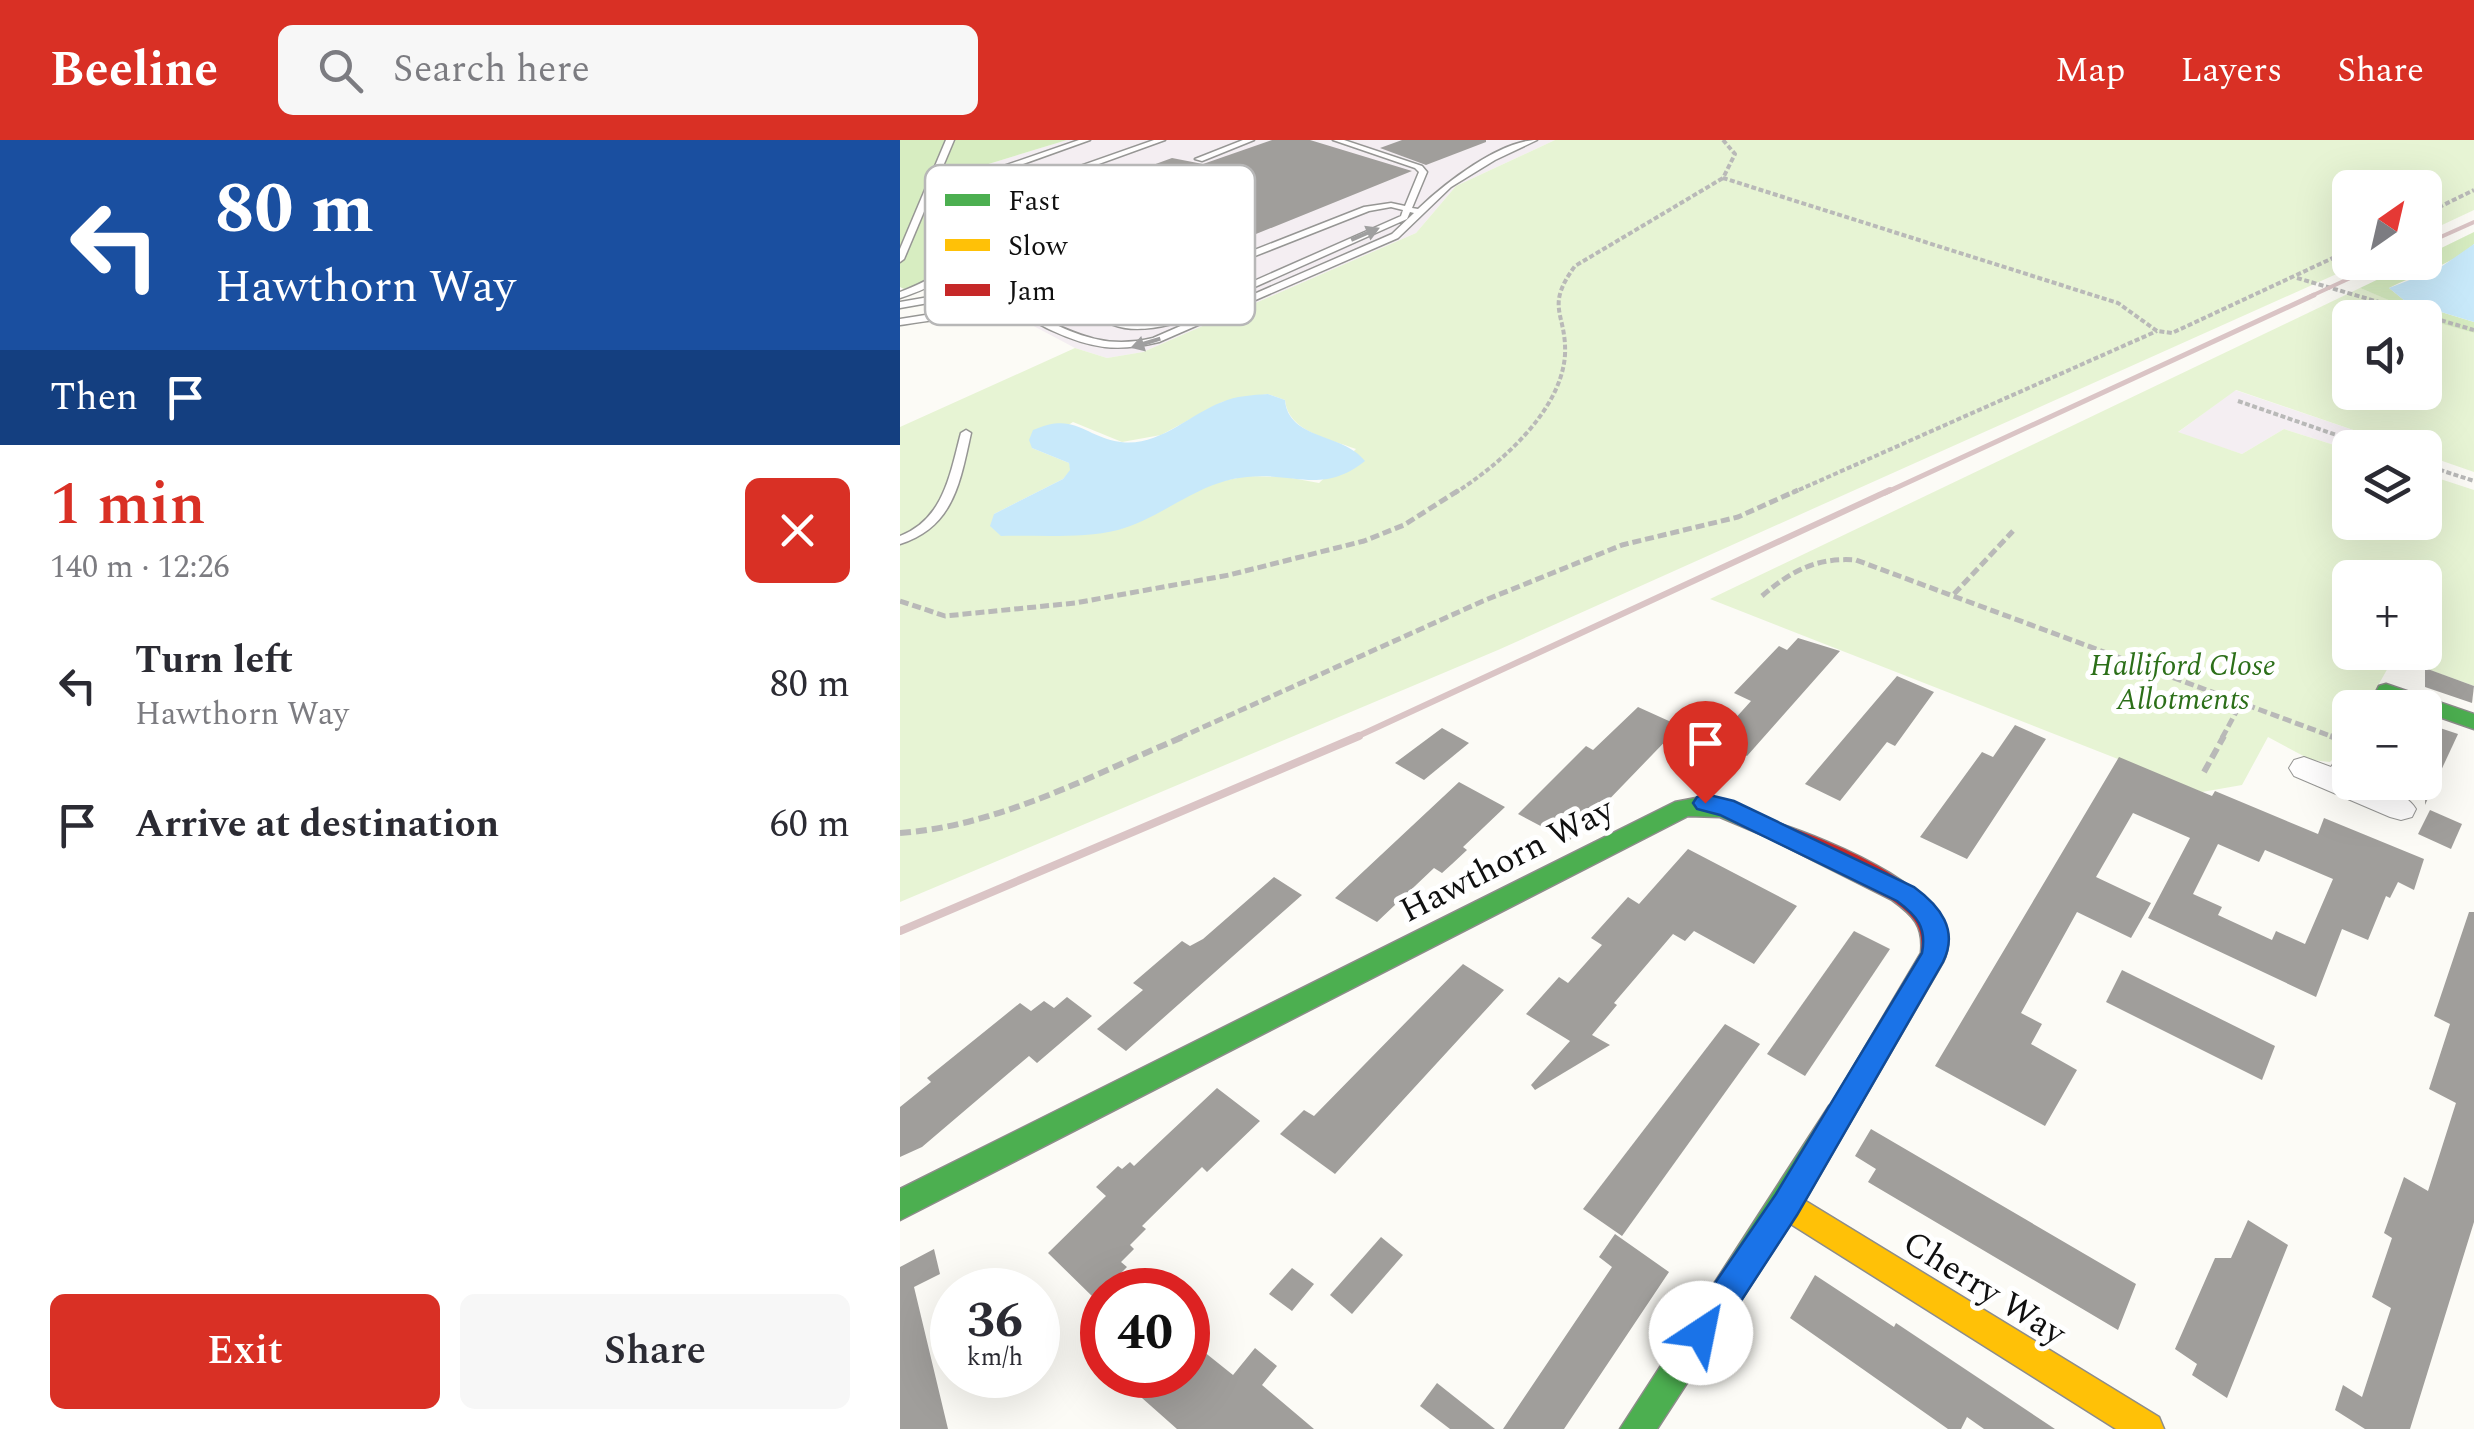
<!DOCTYPE html>
<html lang="en">
<head>
<meta charset="utf-8">
<style>
	body { margin:0; font-family:Spectral,serif; background:#f7f7f7; color:#2b2b33; height:100vh; display:flex; flex-direction:column; font-size:38px; white-space:nowrap }
	* { box-sizing:border-box; margin:0 }
	p { font-size:32px; color:#7c7c81 }
	.icon { flex:none; width:55px; height:55px; fill:none; stroke:currentColor; stroke-width:2; stroke-linecap:round; stroke-linejoin:round }
	.map { position:relative; flex:1; overflow:hidden }
	.drawer { display:flex; flex-direction:column; background:#fff; width:900px }
	.drawer>* { flex:none }
	.top-card { background:#1a4fa0; color:#fff; overflow:hidden }
	.needle { width:65px; rotate:34deg }
	.tools { position:absolute; left:1432px; top:30px; display:grid; gap:20px }
	.tools a { display:grid; place-items:center; width:110px; height:110px; border-radius:15px; background:#fff; box-shadow:0 10px 40px #0002; font-size:50px }
	.speed { position:absolute; left:30px; top:1128px; display:flex; gap:20px; font-size:50px; font-weight:700; text-align:center }
	.speed>* { display:grid; place-content:center; width:130px; height:130px; border-radius:50%; background:#fff; box-shadow:0 10px 40px #0002; line-height:1 }
	.speed small { font-size:25px; font-weight:400 }
	.speed .limit { border:15px solid #d22; background:#fff; color:#111 }
	.pin { position:absolute; display:grid; place-items:center; width:85px; height:85px; color:#fff; margin:-102px -42px; border-radius:50% 50% 50% 0; rotate:-45deg; box-shadow:0 0 10px #0007 }
	.pin .icon { rotate:45deg }
	.me { position:absolute; width:110px; margin:-55px; rotate:34deg; stroke-linejoin:round; filter:drop-shadow(0 0 8px #0008) }
	.turn { display:flex; align-items:center; gap:35px; height:210px; padding:0 50px; font-size:45px }
	.turn .icon { width:130px; height:130px; stroke-width:2.5 }
	.turn b { display:block; font-size:70px; line-height:85px }
	.then { display:flex; align-items:center; height:95px; padding:0 50px; background:#0003; gap:20px; font-size:38px }
	.round { display:grid; place-items:center; flex:none; width:105px; height:105px; border-radius:15px; background:#f7f7f7 }
	.overview { display:flex; align-items:center; justify-content:space-between; height:170px; padding:0 50px }
	h1 { font-size:60px; font-weight:600; line-height:75px; color:#d93025 }
	.button { display:flex; gap:20px; margin-top:auto; padding:20px 50px }
	.button a { flex:1; height:115px; border-radius:15px; background:#d93025; color:#fff; font-size:40px; font-weight:600; line-height:115px; text-align:center }
	.button a+a { background:#f7f7f7; color:#2b2b33 }
	ul { padding:0; list-style:none }
	li { display:flex; align-items:center; gap:30px; height:140px; padding:0 50px }
	li div { flex:1 }
	li b { display:block; font-size:38px }
	li em { font-style:normal }
	header { display:flex; align-items:center; gap:60px; box-sizing:border-box; height:140px; padding:0 50px; background:#d93025; color:#fff }
	header strong { font-size:48px }
	nav { display:flex; gap:55px; margin-inline-start:auto; font-size:35px }
	.search { width:700px; height:90px; background:#f7f7f7; display:flex; align-items:center; gap:25px; box-sizing:border-box; padding:0 35px; border-radius:15px; color:#7c7c81; font-size:38px }
	main { display:flex; flex:1; min-height:0 }
	.map>svg:first-child { display:block }
</style>
</head>
<body>
<header>
<strong>Beeline</strong>
<div class="search"><svg class="icon" aria-label="search" viewBox="0 0 24 24"><circle cx="10" cy="10" r="6"/><path d="M15 15l6 6"/></svg>Search here</div>
<nav><a>Map</a><a>Layers</a><a>Share</a></nav>
</header>
<main>
<section class="drawer">
<div class="top-card">
<div class="turn"><svg class="icon" aria-label="left" viewBox="0 0 24 24"><path d="M17 20v-9H6M10 6l-5 5 5 5"/></svg><div><b>80 m</b>Hawthorn Way</div></div>
<div class="then">Then<svg class="icon" aria-label="arrive" viewBox="0 0 24 24"><path d="M6 21V4h12l-3 4 3 4H6"/></svg></div>
</div>
<div class="overview"><div><h1>1 min</h1><p>140 m · 12:26</p></div><a class="round" style="background:#d93025;color:#fff"><svg class="icon" aria-label="close" viewBox="0 0 24 24"><path d="M6 6l12 12M18 6L6 18"/></svg></a></div>
<ul>
<li><svg class="icon" aria-label="left" viewBox="0 0 24 24"><path d="M17 20v-9H6M10 6l-5 5 5 5"/></svg><div><b>Turn left</b><p>Hawthorn Way</p></div><em>80 m</em></li>
<li><svg class="icon" aria-label="arrive" viewBox="0 0 24 24"><path d="M6 21V4h12l-3 4 3 4H6"/></svg><div><b>Arrive at destination</b></div><em>60 m</em></li>
</ul>
<div class="button"><a>Exit</a><a>Share</a></div>
</section>
<div class="map">
<svg width="1574" height="1289" viewBox="0 0 1574 1289">
	<rect width="100%" height="100%" fill="#fcfbf6"/>
	<g fill="#f4eef2">
		<path d="M167,0H655L556,46L516,93L243,212L207,218L175,208L126,182L73,181L89,141L34,139L46,122L82,26Z"/>
		<path d="M1335,250L1503,307L1450,310L1384,289L1342,314L1277,293Z"/>
	</g>
	<g fill="#e7f4d4" fill-rule="evenodd">
		<path d="M655,0H1574V70L1525,93V48H1450V122L1461,123L598,510L0,762V287L175,208L207,218L243,212L516,93L556,46ZM368,254L385,260C388,292 430,299 456,309L419,343L386,337L347,336L313,343L220,389L94,374L163,339L171,330L169,323L132,308L173,282L222,302L261,295L322,262Z"/>
		<path d="M1460,148L1499,164L1493,169L1519,177L1450,178V252H1525V179L1574,193V332L1525,315V308L1503,307L1336,250L1278,292L1342,314L1384,289L1450,310V382H1525V334L1574,350V546L1494,517L1466,567L1450,568C1450,592 1449,605 1430,622L1411,620L1368,597L1342,645L1302,652L810,459ZM1450,438H1525V512H1450Z"/>
	</g>
	<g fill="#d7edc1">
		<path d="M0,0H167L82,26L46,122L34,139L4,149L0,147Z"/>
		<path d="M1574,92V104C1550,126 1518,133 1489,148L1505,161L1574,182V193L1492,170L1498,164L1460,148L1512,123L1525,122V116Z"/>
	</g>
	<g fill="#c8e9fa">
		<path d="M1574,104V182L1505,161L1489,148L1538,129Z"/>
		<path d="M368,254L385,260C388,300 444,293 465,321C422,355 395,332 347,337C298,341 263,378 218,390C181,399 138,395 101,396L90,386L94,374L163,339L170,330L169,323L132,308L129,300L133,290C176,271 184,297 221,302C259,307 290,274 322,262C336,256 352,255 368,254Z"/>
	</g>
	<g fill="#a09e9b" fill-rule="evenodd">
		<path d="M372,0H410L512,31L220,149L102,95L241,46L220,37L272,18L303,24Z"/>
		<path d="M502,0H586V2L526,25L480,8Z"/>
		<path d="M898,498L940,511L847,616L815,601L851,561L834,553L879,506L887,510Z"/>
		<path d="M1525,528L1574,546L1572,563L1525,547Z"/>
		<path d="M997,536L1034,552L995,606L987,602L940,661L905,644Z"/>
		<path d="M738,567L780,586L669,701L618,674L686,606L693,610Z"/>
		<path d="M1525,583L1558,594L1525,665Z"/>
		<path d="M1115,585L1146,599L1067,719L1020,697L1082,612L1093,617Z"/>
		<path d="M542,588L569,603L524,640L495,623Z"/>
		<path d="M1219,617L1312,656L1315,651L1418,694L1424,678L1524,719L1514,750L1498,742L1490,758L1486,756L1468,800L1442,789L1416,857L1248,778L1290,698L1233,673L1196,737L1251,763L1231,798L1177,772L1121,873L1142,884L1131,904L1177,930L1145,986L1035,926ZM1318,704L1359,722L1365,710L1433,739L1405,804L1376,791L1372,800L1318,775L1322,767L1293,754Z"/>
		<path d="M559,642L605,667L563,707L567,710L552,724L542,733L534,728L477,782L435,758Z"/>
		<path d="M1530,670L1562,684L1551,709L1518,694Z"/>
		<path d="M788,709L897,766L854,824L794,791L785,801L773,794L714,863L717,865L692,895L710,905L635,950L631,945L670,901L626,874L659,837L668,843L702,805L691,798L728,757L739,764Z"/>
		<path d="M374,737L402,755L226,911L197,889L243,850L233,843L282,801L290,806L303,799Z"/>
		<path d="M1569,772H1574V1082L1510,1289H1465L1435,1270L1443,1245L1462,1257L1491,1168L1472,1157L1492,1098L1484,1093L1504,1037L1528,1051L1556,963L1529,949L1550,884L1534,876Z"/>
		<path d="M954,791L990,809L905,936L867,914Z"/>
		<path d="M563,824L604,850L435,1034L380,994L404,970L414,976Z"/>
		<path d="M1222,830L1375,906L1362,940L1206,862Z"/>
		<path d="M167,857L192,876L137,923L129,916L22,1007L0,1017V967L31,942L27,938L120,863L131,871L144,861L154,868Z"/>
		<path d="M825,884L860,904L722,1096L683,1069Z"/>
		<path d="M317,948L360,981L307,1032L302,1027L242,1086L246,1089L230,1105L234,1109L221,1122L227,1127L195,1159L148,1113L206,1056L196,1047L218,1026L222,1029L230,1022L234,1026Z"/>
		<path d="M971,989L1236,1144L1218,1190L968,1042L976,1029L955,1016Z"/>
		<path d="M1348,1080L1388,1105L1327,1258L1292,1235L1297,1224L1275,1209L1315,1118H1331Z"/>
		<path d="M715,1094L769,1132L664,1289H603L712,1127L699,1117Z"/>
		<path d="M481,1097L503,1115L452,1174L430,1155Z"/>
		<path d="M34,1109L40,1134L14,1147L48,1289H0V1127Z"/>
		<path d="M392,1128L414,1144L392,1171L369,1154Z"/>
		<path d="M915,1135L994,1187L996,1183L1155,1289H1084L1067,1277L1061,1289H1048L890,1178Z"/>
		<path d="M288,1199L333,1235L355,1208L377,1226L362,1245L414,1289H277L216,1235H288Z"/>
		<path d="M537,1243L595,1289H550L520,1266Z"/>
	</g>
	<g fill="none" stroke-linecap="round" stroke-linejoin="round">
		<defs>
			<g id="lane">
				<path d="M46,0H54L4,119L0,122V109Z"/>
				<path d="M179,0H190L98,33C70,101 80,132 0,158V152C78,123 61,95 92,30Z"/>
				<path d="M254,0H265L102,59L79,149C109,147 138,150 166,160C207,174 219,191 266,180L501,76L503,70L491,67L469,71L284,144H278V140L464,67L491,63L505,66L519,32L515,28L433,0H444L522,26L527,32L512,68L518,69C544,44 600,0 637,0L595,20L551,47L498,98L259,202C218,212 192,209 153,191C142,186 129,177 117,176C77,173 40,179 0,185V179L63,169L118,171L134,164L139,159C119,152 99,153 77,155L76,162L71,165L66,162L68,156L0,168V162L69,150L95,56ZM510,72L514,73L492,94L253,198C203,210 174,193 130,173L140,168L148,160C203,173 208,200 272,184L507,79Z"/>
				<path d="M343,0H354L302,21L295,19Z"/>
				<path d="M66,290L71,293C60,342 54,387 0,404V396C44,379 50,334 61,293Z"/>
			</g>
			<path id="street" d="M1450,609V642C1471,642 1505,650 1516,669L1512,677L1501,680L1490,677L1394,636L1389,628L1394,620L1404,617L1431,627L1440,613Z"/>
			<g id="fast">
				<path d="M1486,544L1574,574V589L1525,572V568H1511L1492,561L1489,568H1468L1479,546Z"/>
				<path d="M796,658L840,665L885,686L889,692L885,698L877,701L820,677L788,676L0,1080V1049L775,662Z"/>
				<path d="M939,962L949,966L953,975L949,984L897,1074L757,1289H720L929,966Z"/>
			</g>
			<path id="slow" d="M886,1049L1259,1277L1264,1289H1216L875,1074L871,1064L875,1054Z"/>
			<path id="jam" d="M877,683C924,698 1076,756 1043,822L949,984L939,988L929,984L925,975L1021,813C1024,786 1013,775 992,760L869,698L865,692L869,686Z"/>
		</defs>
		<use href="#lane" stroke="#969694" stroke-width="3"/>
		<use href="#street" stroke="#969694" stroke-width="2"/>
		<use href="#fast" stroke="#8d8c8a" stroke-width="3"/>
		<use href="#slow" stroke="#8d8c8a" stroke-width="3"/>
		<use href="#jam" stroke="#8d8c8a" stroke-width="3"/>
		<g stroke="#b9b9b8" stroke-width="4" stroke-dasharray="5 2.5" stroke-linecap="butt">
			<path d="M823,0L835,14L823,38L1218,163L1257,191L1272,193L1450,110"/>
			<path d="M1525,74L1574,50"/>
			<path d="M1397,138L1574,190"/>
			<path d="M1338,261L1474,308"/>
			<path d="M1525,325L1574,341"/>
			<path d="M555,353C599,325 661,272 665,215C667,173 644,168 675,126L823,38"/>
			<path d="M892,353L1257,191"/>
		</g>
		<g stroke="#b9b9b8" stroke-width="5" stroke-dasharray="9 4" stroke-linecap="butt">
			<path d="M1054,454L1113,391"/>
			<path d="M862,456C891,431 917,417 956,420L1436,598"/>
			<path d="M0,461L45,476L175,463L329,435L464,401L504,385L559,350"/>
			<path d="M279,598L583,461L722,405L838,377L898,350"/>
			<path d="M1322,598L1341,563"/>
		</g>
		<g stroke="#b9b9b8" stroke-width="6" stroke-dasharray="11 5" stroke-linecap="butt">
			<path d="M1430,596L1439,599"/>
			<path d="M1304,632L1324,596"/>
			<path d="M0,693C100,686 194,634 285,596"/>
		</g>
		<use href="#lane" fill="#fffefe" fill-rule="evenodd"/>
		<use href="#street" fill="#fffefe" fill-rule="evenodd"/>
		<use href="#fast" fill="#4caf50" fill-rule="evenodd"/>
		<use href="#slow" fill="#ffc107" fill-rule="evenodd"/>
		<use href="#jam" fill="#c62828" fill-rule="evenodd"/>
		<g stroke="#dac4c5" stroke-width="4">
			<path d="M1525,104L1574,82"/>
			<path d="M1409,157L1485,122"/>
		</g>
		<path stroke="#dac4c5" stroke-width="5" d="M985,353L1414,155"/>
		<path stroke="#dac4c5" stroke-width="6" d="M454,598L990,350"/>
		<path stroke="#dac4c5" stroke-width="8" d="M0,791L459,596"/>
	</g>
	<defs><path id="oneway-solid" d="M-6-.8H1V-3.2L6.5 0L1 3.2V.8H-6Z" transform="scale(2.5)"/></defs>
	<g fill="#9f9f9f">
		<use href="#oneway-solid" transform="translate(465 94) rotate(-23)"/>
		<use href="#oneway-solid" transform="translate(246 203) rotate(163)"/>
	</g>
	<path fill="#1a73e8" stroke="#114b97" stroke-width="2.5" d="M805,654L834,661L1014,747C1040,766 1059,790 1043,822L897,1075L813,1204L801,1209L789,1204L785,1193L789,1181L876,1054L1022,813C1027,787 1017,776 997,761L820,675L797,669L793,663L797,657Z"/>
	<g text-anchor="middle" stroke-width="10" stroke-linejoin="round" paint-order="stroke">
		<g font-size="30" font-style="italic" fill="#2c6f19" stroke="#fff">
			<text x="1283" y="535">Halliford Close<tspan x="1283" dy="34">Allotments</tspan></text>
		</g>
		<g font-size="35" fill="#101010" stroke="#fff">
			<text transform="translate(606 719) rotate(-27)" y="12">Hawthorn Way</text>
			<text transform="translate(1085 1147) rotate(32)" y="12">Cherry Way</text>
		</g>
	</g>
	<rect x="25" y="25" width="330" height="160" rx="15" fill="#fff" stroke="#b7b7b7" stroke-width="2.5"/>
	<rect x="45" y="54" width="45" height="12" fill="#4caf50"/>
	<rect x="45" y="99" width="45" height="12" fill="#ffc107"/>
	<rect x="45" y="144" width="45" height="12" fill="#c62828"/>
	<g font-size="28" fill="#101010">
		<text x="108" y="70">Fast</text>
		<text x="108" y="115">Slow</text>
		<text x="108" y="160">Jam</text>
	</g>
</svg>
<div class="tools">
<a><svg class="needle" viewBox="-14 -14 28 28"><path d="M0-13l5 13h-10z" fill="#e53935"/><path d="M0 13l5-13h-10z" fill="#7c7c81"/></svg></a>
<a><svg class="icon" aria-label="sound" viewBox="0 0 24 24"><path d="M4 9h4l5-4v14l-5-4H4zM17 9q2 3 0 6"/></svg></a>
<a><svg class="icon" aria-label="layers" viewBox="0 0 24 24"><path d="M12 4l9 5-9 5-9-5zM3 14l9 5 9-5"/></svg></a>
<a>+</a>
<a>−</a>
</div>
<div class="speed"><div>36<small>km/h</small></div><div class="limit">40</div></div>
<div class="pin" style="left:805px;top:663px;background:#d93025"><svg class="icon" aria-label="arrive" viewBox="0 0 24 24"><path d="M6 21V4h12l-3 4 3 4H6"/></svg></div>
<svg class="me" style="left:801px;top:1193px" viewBox="-20 -20 40 40"><circle r="19" fill="#fff"/><path d="M0-13L10 11 0 6-10 11z" fill="#1a73e8"/></svg>
</div>
</main>
</body>
</html>
